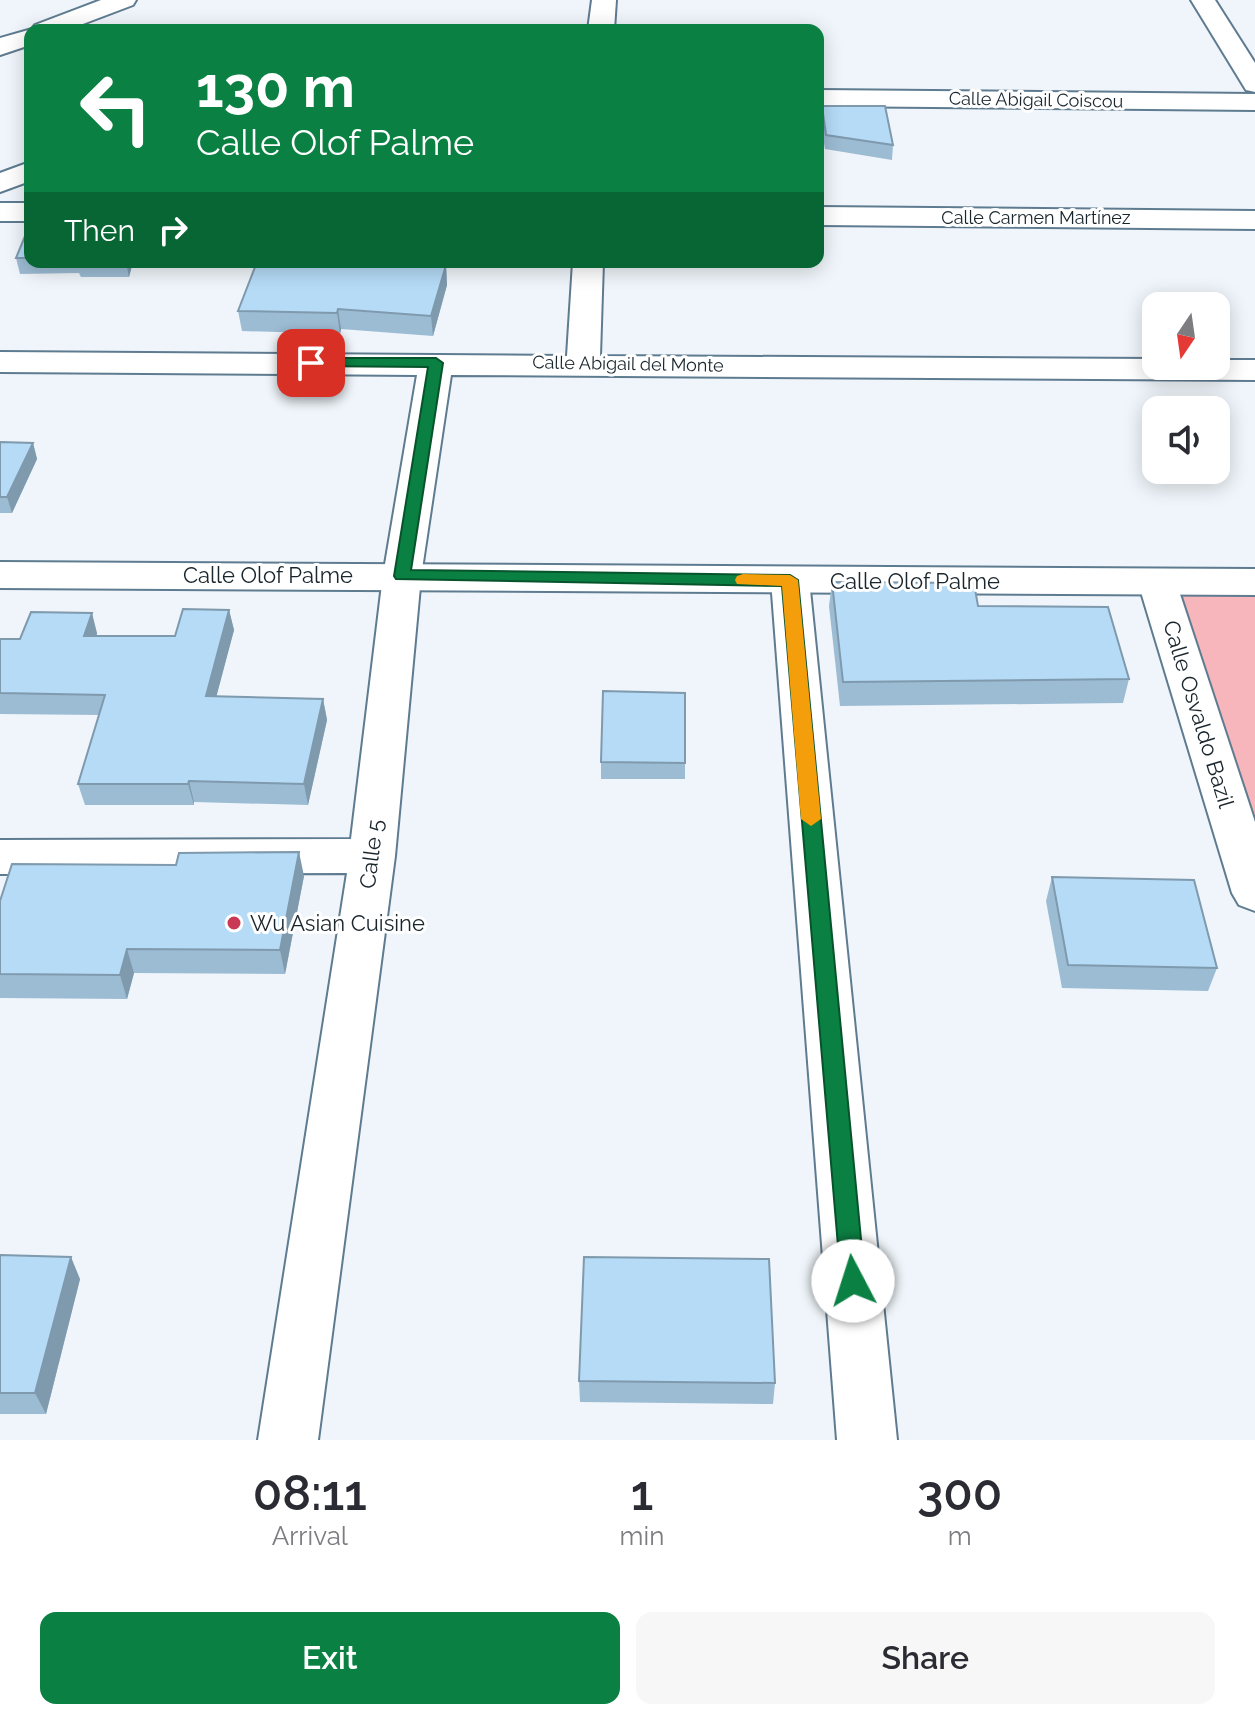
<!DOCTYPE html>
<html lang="en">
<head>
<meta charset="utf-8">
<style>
	body { margin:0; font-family:Raleway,sans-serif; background:#f7f7f7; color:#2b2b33; height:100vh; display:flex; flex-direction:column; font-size:30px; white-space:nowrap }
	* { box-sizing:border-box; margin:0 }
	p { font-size:26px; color:#7c7c81 }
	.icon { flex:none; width:44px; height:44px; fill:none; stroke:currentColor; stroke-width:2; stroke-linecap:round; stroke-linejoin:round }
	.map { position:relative; height:1440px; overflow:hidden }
	.details { display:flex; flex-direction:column; background:#fff; flex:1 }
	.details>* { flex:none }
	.guide { position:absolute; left:24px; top:24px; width:800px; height:244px; border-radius:16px; box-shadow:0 4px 20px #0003; background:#0b8043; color:#fff; overflow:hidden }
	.needle { width:52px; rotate:193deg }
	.tools { position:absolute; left:1142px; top:292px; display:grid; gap:16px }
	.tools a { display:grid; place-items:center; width:88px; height:88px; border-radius:16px; background:#fff; box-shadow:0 4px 20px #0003; font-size:40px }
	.pin { position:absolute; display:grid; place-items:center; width:68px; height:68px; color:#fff; margin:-34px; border-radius:16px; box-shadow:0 4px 12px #0006 }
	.me { position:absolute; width:88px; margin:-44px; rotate:355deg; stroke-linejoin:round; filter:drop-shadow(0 0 6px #0008) }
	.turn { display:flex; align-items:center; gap:28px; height:168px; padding:0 40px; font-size:36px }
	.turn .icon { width:104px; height:104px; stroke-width:2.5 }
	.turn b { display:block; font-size:56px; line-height:68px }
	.then { display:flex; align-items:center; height:76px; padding:0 40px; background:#0003; gap:16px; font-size:30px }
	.eta { display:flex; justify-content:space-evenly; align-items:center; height:136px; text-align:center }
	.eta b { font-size:48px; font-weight:600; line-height:56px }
	.primary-button { display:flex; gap:16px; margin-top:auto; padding:16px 40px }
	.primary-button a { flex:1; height:92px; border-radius:16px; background:#0b8043; color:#fff; font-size:32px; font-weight:600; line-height:92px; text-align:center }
	.primary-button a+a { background:#f7f7f7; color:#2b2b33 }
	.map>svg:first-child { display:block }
</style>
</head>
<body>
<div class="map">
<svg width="1255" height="1440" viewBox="0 0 1255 1440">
	<rect width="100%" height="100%" fill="#eff5fa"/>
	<path fill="#f6b6bb" d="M1175,592L1255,593V828Z"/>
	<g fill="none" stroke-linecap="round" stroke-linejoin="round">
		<defs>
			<g id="minor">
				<path d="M101,0H136L133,5L67,30H30V45L0,55V38L32,29L35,25Z"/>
				<path d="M592,0H616L614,30H588Z"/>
				<path d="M1191,0H1215L1255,63V92L1246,90Z"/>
				<path d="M818,90L1255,94V110L818,106Z"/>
				<path d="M30,162V181L0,192V173Z"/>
				<rect x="0" y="203" width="30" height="18"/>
				<path d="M818,207L1255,211V229L818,225Z"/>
				<path d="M573,262H603L600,356L1156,359V366H1216V360H1255V380L451,375L421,576L395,856L318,1440H258L347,873L0,874V840L351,839L383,576L417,375L0,372V352L567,356Z"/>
				<path d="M790,568L804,571L809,580L897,1440H837L771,580L776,571Z"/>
				<path d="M1157,570L1171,573L1176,582L1255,822V911L1239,905L1232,893L1138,582L1143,573Z"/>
			</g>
			<path id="tertiary" d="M0,562L1255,569V595L0,588Z"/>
		</defs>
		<use href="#minor" stroke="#5e7b90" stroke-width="4"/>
		<use href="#tertiary" stroke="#5e7b90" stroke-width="4"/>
		<use href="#minor" fill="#fff" fill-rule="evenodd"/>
		<use href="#tertiary" fill="#fff" fill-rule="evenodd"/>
	</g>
	<g fill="#9cbcd4">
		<path d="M822,106L893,145L892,160L825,149L820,120Z"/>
		<path d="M30,224V262H133L129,277H81L79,273L20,274L16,258Z"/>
		<path d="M446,265L447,285L433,336L341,329L340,334L242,331L238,311Z"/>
		<path d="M0,442L33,443L37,459L12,513H0Z"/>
		<path d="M832,582L978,606L1129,679L1123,703L840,706L829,606Z"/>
		<path d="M229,610L234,630L216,696L323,699L327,720L308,805L194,802V805H85L78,784L99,715L0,714V639H20L97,633V636H175Z"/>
		<path d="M601,762L685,763V779H601Z"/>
		<path d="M304,876L285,974L134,973L127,999L0,998V901Z"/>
		<path d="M1052,877L1217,968L1208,991L1062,988L1046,901Z"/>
		<path d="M0,1255L80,1279L46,1414H0Z"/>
		<path d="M579,1381L775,1383L773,1404L580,1402Z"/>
	</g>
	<g fill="#7f99ad">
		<path d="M126,262H133L129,277Z"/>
		<path d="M446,265L447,285L433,336L431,316Z"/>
		<path d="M338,309L341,329L340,334L337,313Z"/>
		<path d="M33,443L37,459L12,513L7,497Z"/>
		<path d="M229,610L234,630L211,717L206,696Z"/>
		<path d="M92,613L97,633L89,657L84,636Z"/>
		<path d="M323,699L327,720L308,805L304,784Z"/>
		<path d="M189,781L194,802V805L188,784Z"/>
		<path d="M299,852L304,876L285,974L280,950Z"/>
		<path d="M127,949L134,973L127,999L120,975Z"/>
		<path d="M71,1257L80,1279L46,1414L35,1393Z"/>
	</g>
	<g fill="#b5dbf7" stroke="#7f99ad" stroke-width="2">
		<path d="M822,106H885L893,145L826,135Z"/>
		<path d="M30,224V258H16Z"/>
		<path d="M257,262H268L446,265L431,316L338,309L337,313L238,311Z"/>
		<path d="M0,442L33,443L7,497H0Z"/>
		<path d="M832,582L974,583L978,606L1108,607L1129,679L843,682Z"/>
		<path d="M183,609L229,610L206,696L323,699L304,784L189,781L188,784H78L105,695L0,693V639H20L31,612L92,613L84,636H175Z"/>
		<path d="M603,691L685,693V763L601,762Z"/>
		<path d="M299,852L280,950L127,949L120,975L0,974V901L12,864L176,865L179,853Z"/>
		<path d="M1052,877L1194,880L1217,968L1068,965Z"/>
		<path d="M0,1255L71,1257L35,1393H0Z"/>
		<path d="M584,1257L769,1259L775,1383L579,1381Z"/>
	</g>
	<path fill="#0b8043" stroke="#07532c" stroke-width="2" d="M311,358H436L443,363L411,570L790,575L798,580L865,1281L861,1289L853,1292L844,1289L841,1281L782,586L396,579L394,576L428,367L306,366V360Z"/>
	<path fill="#f59e0b" d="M743,574L790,575L798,580L821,819L811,826L801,819L782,586L737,584L735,580L737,576Z"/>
	<circle fill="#c93955" stroke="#fff" stroke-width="3" cx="234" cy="923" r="8"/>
	<g text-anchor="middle" stroke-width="6" stroke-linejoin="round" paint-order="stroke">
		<g font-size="18" fill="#19252d" stroke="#fff">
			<text transform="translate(1036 100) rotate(1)" y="6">Calle Abigail Coiscou</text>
			<text x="1036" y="224">Calle Carmen Martínez</text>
			<text transform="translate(628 364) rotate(1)" y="6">Calle Abigail del Monte</text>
		</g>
		<g font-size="22" fill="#19252d" stroke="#fff">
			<text x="268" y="583">Calle Olof Palme</text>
			<text x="915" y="589">Calle Olof Palme</text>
			<text transform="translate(1199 714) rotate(73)" y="8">Calle Osvaldo Bazil</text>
			<text transform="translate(371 854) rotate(-83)" y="8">Calle 5</text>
		</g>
		<g font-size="22" fill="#19252d" stroke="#fff" text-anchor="start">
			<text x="250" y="931">Wu Asian Cuisine</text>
		</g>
	</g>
</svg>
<div class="tools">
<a><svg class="needle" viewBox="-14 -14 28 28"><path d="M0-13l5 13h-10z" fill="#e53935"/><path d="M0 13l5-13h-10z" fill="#7c7c81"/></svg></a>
<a><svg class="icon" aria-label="sound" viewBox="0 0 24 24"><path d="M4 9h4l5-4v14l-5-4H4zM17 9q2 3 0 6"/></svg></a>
</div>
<div class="pin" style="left:311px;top:363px;background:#d93025"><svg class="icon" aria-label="arrive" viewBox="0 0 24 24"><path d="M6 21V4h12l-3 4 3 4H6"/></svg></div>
<svg class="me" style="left:853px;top:1281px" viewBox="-20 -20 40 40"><circle r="19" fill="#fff"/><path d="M0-13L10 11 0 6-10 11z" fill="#0b8043"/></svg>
<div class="guide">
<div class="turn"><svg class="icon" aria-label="left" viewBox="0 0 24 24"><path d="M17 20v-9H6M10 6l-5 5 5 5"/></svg><div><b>130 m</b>Calle Olof Palme</div></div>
<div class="then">Then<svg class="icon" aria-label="right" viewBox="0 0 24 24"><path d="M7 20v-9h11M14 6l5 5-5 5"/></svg></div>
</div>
</div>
<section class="details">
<div class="eta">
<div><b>08:11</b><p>Arrival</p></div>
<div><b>1</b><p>min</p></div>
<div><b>300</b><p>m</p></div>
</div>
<div class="primary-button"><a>Exit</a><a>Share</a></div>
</section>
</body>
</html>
